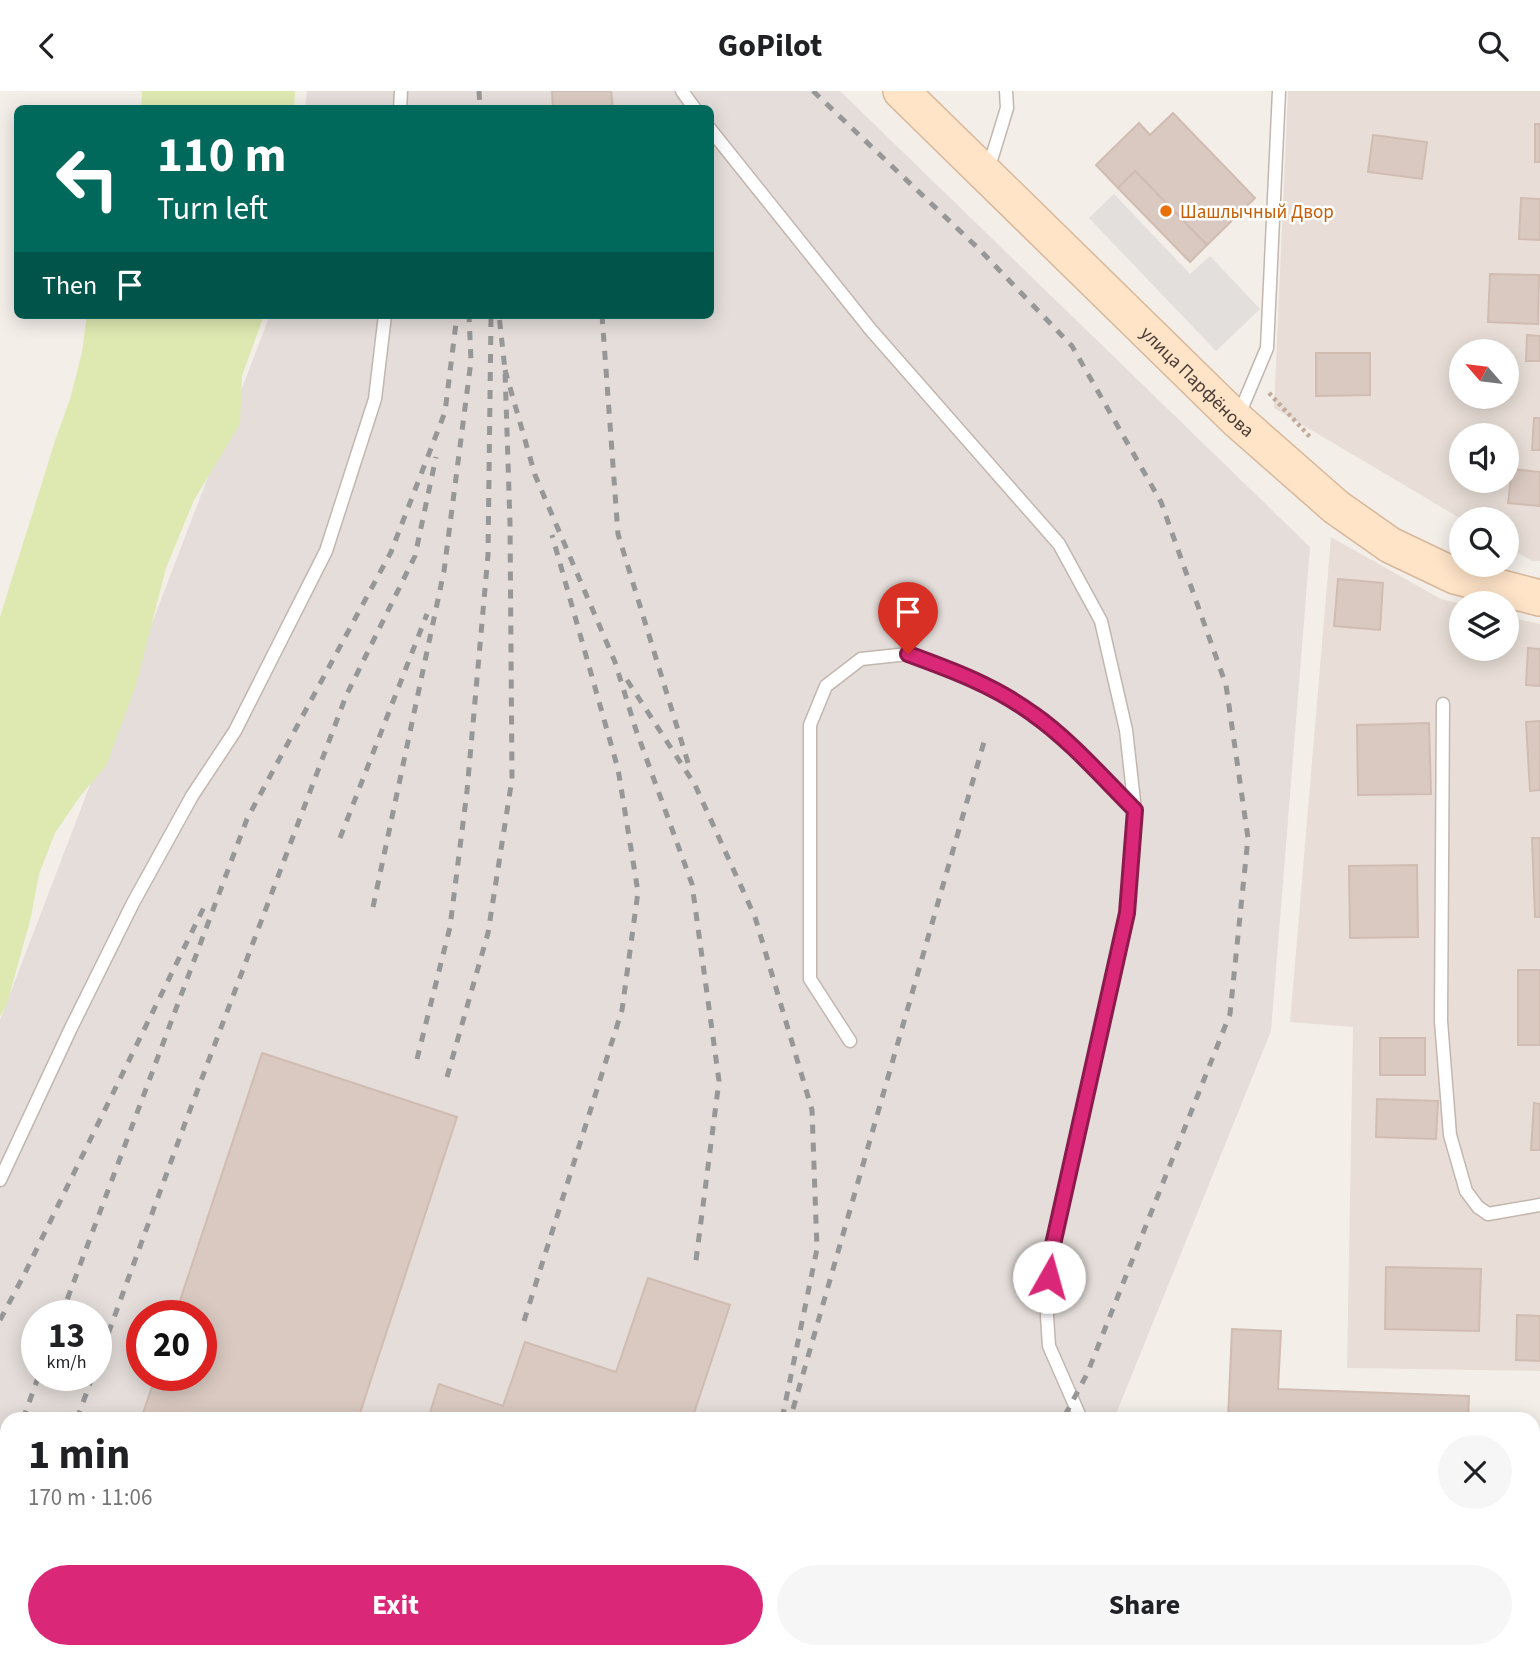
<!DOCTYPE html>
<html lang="en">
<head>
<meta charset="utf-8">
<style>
	body { margin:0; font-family:"Source Sans 3",sans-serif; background:#f6f6f6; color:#202124; height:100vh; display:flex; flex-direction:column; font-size:26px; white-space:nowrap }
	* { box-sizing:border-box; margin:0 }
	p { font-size:23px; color:#757577 }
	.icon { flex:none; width:38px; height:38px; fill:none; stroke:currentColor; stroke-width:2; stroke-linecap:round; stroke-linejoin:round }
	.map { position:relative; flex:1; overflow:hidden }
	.details { position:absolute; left:0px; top:1321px; width:1540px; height:247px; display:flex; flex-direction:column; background:#fff; border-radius:21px 21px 0 0; box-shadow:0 4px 18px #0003 }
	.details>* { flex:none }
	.hud { position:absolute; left:14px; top:14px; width:700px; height:214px; border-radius:10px; box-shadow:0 4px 18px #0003; background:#00695c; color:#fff; overflow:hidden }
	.needle { width:46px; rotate:298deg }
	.buttons { position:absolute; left:1449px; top:248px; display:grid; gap:14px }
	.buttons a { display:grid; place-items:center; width:70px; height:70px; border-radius:50%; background:#fff; box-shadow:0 4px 18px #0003; font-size:35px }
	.speed { position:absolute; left:21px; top:1209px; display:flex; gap:14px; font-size:35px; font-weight:700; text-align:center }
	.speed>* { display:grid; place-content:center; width:91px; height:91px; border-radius:50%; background:#fff; box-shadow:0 4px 18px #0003; line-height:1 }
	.speed small { font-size:18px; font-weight:400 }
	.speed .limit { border:10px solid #d22; background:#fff; color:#111 }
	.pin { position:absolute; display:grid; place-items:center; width:60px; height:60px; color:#fff; margin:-72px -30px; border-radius:50% 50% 50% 0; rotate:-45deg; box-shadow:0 0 7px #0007 }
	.pin .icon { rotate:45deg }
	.me { position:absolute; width:77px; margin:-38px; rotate:7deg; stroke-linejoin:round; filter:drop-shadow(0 0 5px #0008) }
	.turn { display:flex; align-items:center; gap:24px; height:147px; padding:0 28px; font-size:32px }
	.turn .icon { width:91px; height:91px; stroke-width:2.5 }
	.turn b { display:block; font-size:49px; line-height:60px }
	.then { display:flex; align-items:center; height:66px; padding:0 28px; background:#0003; gap:14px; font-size:26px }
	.round { display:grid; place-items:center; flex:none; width:74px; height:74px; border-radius:37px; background:#f6f6f6 }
	.summary { display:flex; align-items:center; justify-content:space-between; height:119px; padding:0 28px }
	h1 { font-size:42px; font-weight:700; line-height:52px }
	.primary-button { display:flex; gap:14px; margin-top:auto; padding:14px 28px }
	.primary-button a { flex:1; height:80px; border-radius:42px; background:#db2777; color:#fff; font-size:28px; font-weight:700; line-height:80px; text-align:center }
	.primary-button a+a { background:#f6f6f6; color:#202124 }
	header { display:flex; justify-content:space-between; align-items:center; height:91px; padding:0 28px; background:#fff; font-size:32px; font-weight:700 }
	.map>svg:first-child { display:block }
</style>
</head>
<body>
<header><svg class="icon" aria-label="back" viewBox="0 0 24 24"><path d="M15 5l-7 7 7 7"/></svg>GoPilot<svg class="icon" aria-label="search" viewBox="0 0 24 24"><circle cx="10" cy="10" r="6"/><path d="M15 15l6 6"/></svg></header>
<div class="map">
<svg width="1540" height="1567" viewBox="0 0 1540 1567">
	<rect width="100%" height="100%" fill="#f4eee9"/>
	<g fill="#e8ded7" fill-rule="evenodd">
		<path d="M1288,0H1540V470H1532L1507,455V429H1463L1274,317ZM1461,261H1507V306H1461ZM1461,345H1507V390H1461Z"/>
		<path d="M1331,446L1441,508L1461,513V558H1507V526L1540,533V1280L1347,1277L1353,936L1290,931Z"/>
	</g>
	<path fill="#e4ddda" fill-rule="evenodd" d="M307,0H840L1310,456L1271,940L1114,1328H7V1561H1020L1018,1567H0V929L270,224H710V18L305,17ZM37,1225H96V1284H37ZM142,1225H201V1284H142Z"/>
	<g fill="#dee9b1">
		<path d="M142,0H295L294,17H141Z"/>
		<path d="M87,224H264L242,285L240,333L194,409L166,477L136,594L106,675L81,704L55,742L39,783L31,826L7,913L0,926V526L55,350L70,308L82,261Z"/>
	</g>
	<path fill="#e3dfdd" d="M1114,103L1190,183L1210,165L1260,218L1216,260L1089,127Z"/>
	<g fill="#d9c9c1" stroke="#d1bcb1" stroke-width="2">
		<path d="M552,0H611L613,18H553Z"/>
		<path d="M1173,22L1255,107L1207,154L1135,80L1118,97L1096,74L1139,32L1150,44Z"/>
		<rect x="1535" y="33" width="5" height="38"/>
		<path d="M1373,44L1427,51L1422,88L1368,81Z"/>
		<path d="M1135,80L1207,154L1190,171L1118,97Z"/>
		<path d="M1521,107L1540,108V149L1519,148Z"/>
		<path d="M1490,183L1539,184L1538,233L1488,231Z"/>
		<path d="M1527,244L1540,245V270H1526Z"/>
		<path d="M1316,262H1370V304L1316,305Z"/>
		<path d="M1534,327H1540V359H1532Z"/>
		<path d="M1512,378L1540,381V415L1508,412Z"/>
		<path d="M1338,488L1383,492L1380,539L1334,535Z"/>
		<path d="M1528,557L1540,558V595L1526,594Z"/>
		<path d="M1540,630V699L1530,700L1526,631Z"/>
		<path d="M1429,632L1431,703L1358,704L1357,634Z"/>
		<path d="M1532,747H1540V826H1535Z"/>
		<path d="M1417,774L1418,846L1350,847L1349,775Z"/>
		<rect x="1518" y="879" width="22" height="75"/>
		<rect x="1380" y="947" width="45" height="37"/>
		<path d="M262,962L457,1026L358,1328H141L156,1284H201V1225H175Z"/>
		<path d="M1377,1008L1438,1010L1436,1048L1376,1046Z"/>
		<path d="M1534,1012L1540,1013V1059H1531Z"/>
		<path d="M1386,1176L1481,1178L1479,1240L1385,1238Z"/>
		<path d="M648,1187L730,1214L692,1328H638L627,1325L626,1328H428L439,1293L503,1315L525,1251L616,1281Z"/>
		<path d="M1517,1224L1540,1225V1270L1516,1269Z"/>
		<path d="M1232,1238L1281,1240L1278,1298L1469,1305L1468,1328H1228Z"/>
		<rect x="1533" y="1352" width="7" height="40"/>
		<path d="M1540,1434V1567H1532L1533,1435Z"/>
		<path d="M65,1561H641L639,1567H63Z"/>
		<path d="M1360,1561H1430L1428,1567H1359Z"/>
	</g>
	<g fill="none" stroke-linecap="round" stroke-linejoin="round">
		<defs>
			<g id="lane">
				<path d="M682,0L695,18"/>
				<path d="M400,18L401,0"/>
				<path d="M710,38L871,239L1059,453L1101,530L1126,639L1135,719L1127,822L1050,1167L1047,1225L1049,1255L1081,1328"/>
				<path d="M988,79L1007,17L1006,0"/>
				<path d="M1238,326L1267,257L1279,0"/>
				<path d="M1443,613L1441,930L1450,1044L1466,1100L1478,1116L1488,1123L1540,1114"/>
				<path d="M850,950L810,888V634L826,595L861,568L908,563L975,588L1034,623L1088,671L1135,719"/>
				<path d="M0,1089L71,937L133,812L192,705L235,640L326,460L375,308L385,224"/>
				<path d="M1503,1561L1505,1567"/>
				<path d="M1019,1567L1021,1561"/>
			</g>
			<g id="secondary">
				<path id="s1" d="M901,0L1237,329L1336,416L1390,454L1455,485L1540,507"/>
			</g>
		</defs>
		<use href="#lane" stroke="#c3b6ae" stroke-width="15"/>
		<use href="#secondary" stroke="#d8b79a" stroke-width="38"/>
		<path stroke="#c2ab9c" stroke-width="4.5" stroke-dasharray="3.5 3.5" stroke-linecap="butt" d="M1269,302L1311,347"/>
		<use href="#lane" stroke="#fff" stroke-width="12"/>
		<use href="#secondary" stroke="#ffe4c8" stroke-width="35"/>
		<g stroke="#979797" stroke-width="5" stroke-dasharray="9 9" stroke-linecap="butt">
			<path d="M479,0L480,18"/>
			<path d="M813,0L981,160L1072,255L1161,411L1226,594L1248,747L1230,923L1087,1283L1063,1328"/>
			<path d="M602,224L618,443L689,675"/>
			<path d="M505,279L535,384L615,571L636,639L692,793L719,990L695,1177"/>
			<path d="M627,589L695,694L755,826L812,1019L817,1158L782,1328"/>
			<path d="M340,747L427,523"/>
			<path d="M373,816L444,480L471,270L469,224"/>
			<path d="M417,968L450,836L467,700L488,464L491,227"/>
			<path d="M447,986L488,842L512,688L510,432L505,279L499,224"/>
			<path d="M61,1225L247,728L391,461L445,321L457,224"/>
			<path d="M0,1229L24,1184L207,810"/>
			<path d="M524,1230L622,919L638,801L618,678L552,444"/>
			<path d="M96,1276L184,1035L346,605L415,465L436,366"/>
			<path d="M793,1318L984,651"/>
			<path d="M23,1328L39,1284"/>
			<path d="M77,1328L93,1284"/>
			<path d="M0,1407L7,1382"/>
			<path d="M4,1567L7,1557"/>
			<path d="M719,1567L721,1561"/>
			<path d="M934,1567L937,1561"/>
		</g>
	</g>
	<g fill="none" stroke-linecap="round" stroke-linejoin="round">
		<defs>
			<path id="route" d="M908,563C952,579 995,595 1033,623C1069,648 1104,688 1135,719L1127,822L1050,1167L1049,1186"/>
		</defs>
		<use href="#route" stroke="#8e194d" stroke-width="18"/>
		<use href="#route" stroke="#db2777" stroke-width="12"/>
	</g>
	<circle fill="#e8710a" stroke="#fff" stroke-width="2.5" cx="1166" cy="120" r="7"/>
	<g text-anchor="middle" stroke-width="5" stroke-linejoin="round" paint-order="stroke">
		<g font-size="19" fill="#c56008" stroke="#fff" text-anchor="start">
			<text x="1180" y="127">Шашлычный Двор</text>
		</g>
		<g font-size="19" fill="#483d37" stroke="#fff">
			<text dy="7" stroke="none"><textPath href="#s1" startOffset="415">улица Парфёнова</textPath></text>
		</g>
	</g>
</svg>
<div class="buttons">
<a><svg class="needle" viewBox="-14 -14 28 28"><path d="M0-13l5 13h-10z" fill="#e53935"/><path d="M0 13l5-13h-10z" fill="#757577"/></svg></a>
<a><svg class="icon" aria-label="sound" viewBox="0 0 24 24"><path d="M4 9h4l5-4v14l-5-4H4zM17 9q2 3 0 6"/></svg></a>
<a><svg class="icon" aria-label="search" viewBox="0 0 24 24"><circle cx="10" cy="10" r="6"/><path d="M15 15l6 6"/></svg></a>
<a><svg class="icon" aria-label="layers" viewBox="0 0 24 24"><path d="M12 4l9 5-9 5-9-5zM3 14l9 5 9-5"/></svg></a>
</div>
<div class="speed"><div>13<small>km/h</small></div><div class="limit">20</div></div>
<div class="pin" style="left:908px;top:563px;background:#d93025"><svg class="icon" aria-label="arrive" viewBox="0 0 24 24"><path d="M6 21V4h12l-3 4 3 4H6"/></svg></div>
<svg class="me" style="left:1049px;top:1186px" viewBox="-20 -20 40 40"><circle r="19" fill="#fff"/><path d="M0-13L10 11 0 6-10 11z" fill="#db2777"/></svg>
<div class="hud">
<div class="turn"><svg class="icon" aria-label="left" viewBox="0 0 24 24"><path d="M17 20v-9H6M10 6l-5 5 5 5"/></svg><div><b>110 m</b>Turn left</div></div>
<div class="then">Then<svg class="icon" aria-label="arrive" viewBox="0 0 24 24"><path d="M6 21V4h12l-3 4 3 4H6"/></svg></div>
</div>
<section class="details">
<div class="summary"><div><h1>1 min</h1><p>170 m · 11:06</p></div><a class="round"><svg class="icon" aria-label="close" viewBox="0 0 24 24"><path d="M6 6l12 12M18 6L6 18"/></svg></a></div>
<div class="primary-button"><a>Exit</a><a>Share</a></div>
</section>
</div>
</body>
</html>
